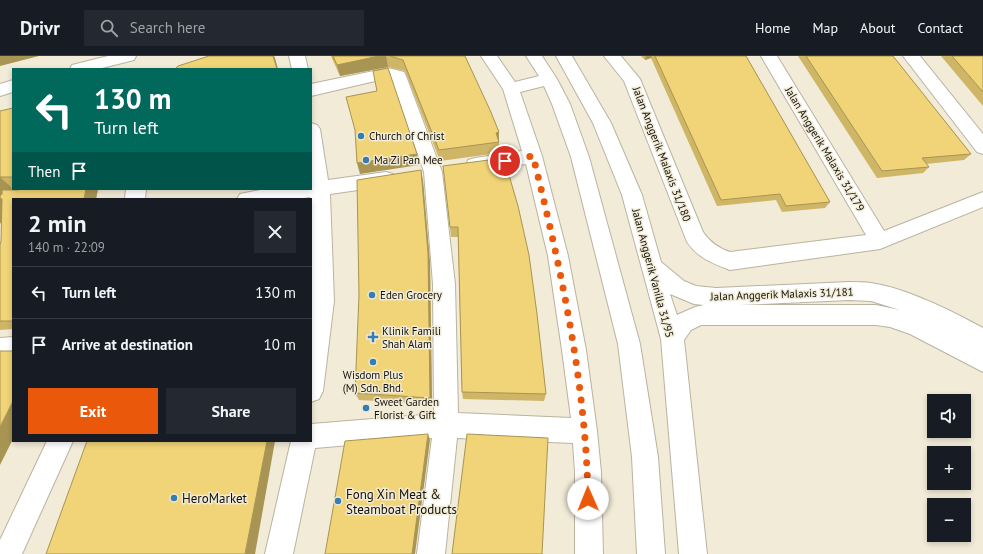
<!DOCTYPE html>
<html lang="en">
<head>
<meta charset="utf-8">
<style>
	body { margin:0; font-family:"PT Sans",sans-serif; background:#242831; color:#f1f3f6; height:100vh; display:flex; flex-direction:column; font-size:15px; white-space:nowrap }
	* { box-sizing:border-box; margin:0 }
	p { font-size:13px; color:#9ea1a6 }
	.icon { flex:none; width:22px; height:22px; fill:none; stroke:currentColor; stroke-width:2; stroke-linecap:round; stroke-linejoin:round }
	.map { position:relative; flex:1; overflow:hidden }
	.panel { position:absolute; left:12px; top:142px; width:300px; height:244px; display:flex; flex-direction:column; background:#171b24; border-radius:0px; box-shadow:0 2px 6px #0003 }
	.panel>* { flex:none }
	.hud { position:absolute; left:12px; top:12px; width:300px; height:122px; border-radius:0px; box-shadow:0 2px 6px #0003; background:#00695c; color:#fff; overflow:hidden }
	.controls { position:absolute; left:927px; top:338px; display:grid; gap:8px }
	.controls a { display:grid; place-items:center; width:44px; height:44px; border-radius:0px; background:#171b24; box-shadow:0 2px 6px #0003; font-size:20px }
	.pin { position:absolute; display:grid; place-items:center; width:34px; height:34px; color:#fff; margin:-17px; border:2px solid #fff; border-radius:50%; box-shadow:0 1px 4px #0007 }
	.me { position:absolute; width:44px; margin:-22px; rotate:359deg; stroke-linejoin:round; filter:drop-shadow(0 0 3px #0008) }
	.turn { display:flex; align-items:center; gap:14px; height:84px; padding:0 16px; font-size:18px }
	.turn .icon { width:52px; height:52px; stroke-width:2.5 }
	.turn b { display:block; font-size:28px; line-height:34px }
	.then { display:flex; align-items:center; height:38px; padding:0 16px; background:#0003; gap:8px; font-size:15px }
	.round { display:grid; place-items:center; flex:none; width:42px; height:42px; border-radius:0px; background:#242831 }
	.head { display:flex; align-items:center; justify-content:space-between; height:68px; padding:0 16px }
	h1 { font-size:24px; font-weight:600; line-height:30px }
	.action { display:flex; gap:8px; margin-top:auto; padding:8px 16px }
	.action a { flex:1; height:46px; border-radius:0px; background:#ea580c; color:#fff; font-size:16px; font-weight:600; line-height:46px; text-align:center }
	.action a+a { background:#242831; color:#f1f3f6 }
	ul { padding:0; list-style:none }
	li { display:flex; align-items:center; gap:12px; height:52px; padding:0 16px; border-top:1px solid #363941 }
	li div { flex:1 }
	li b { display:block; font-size:15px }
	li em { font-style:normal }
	header { display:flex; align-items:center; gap:24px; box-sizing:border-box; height:56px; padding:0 20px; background:#171b24; border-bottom:1px solid #363941 }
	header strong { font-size:19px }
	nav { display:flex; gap:22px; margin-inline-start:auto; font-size:14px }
	.search { width:280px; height:36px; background:#242831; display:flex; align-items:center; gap:10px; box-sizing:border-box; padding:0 14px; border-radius:0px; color:#9ea1a6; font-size:15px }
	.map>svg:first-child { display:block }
</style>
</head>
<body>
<header>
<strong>Drivr</strong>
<div class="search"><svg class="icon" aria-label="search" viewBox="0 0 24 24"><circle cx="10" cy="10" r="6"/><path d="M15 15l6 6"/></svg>Search here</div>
<nav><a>Home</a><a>Map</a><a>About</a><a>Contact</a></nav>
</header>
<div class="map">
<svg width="983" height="498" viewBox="0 0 983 498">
	<rect width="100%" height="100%" fill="#f1ebd7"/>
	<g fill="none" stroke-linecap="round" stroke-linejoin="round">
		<defs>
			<g id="minor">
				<path d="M108,0H136L134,4L98,13H70L72,9Z"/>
				<path d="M289,0H305L308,13H292Z"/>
				<path d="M481,0H497L515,26L539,20L526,0H542L557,23L570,48L589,101L640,288L658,401L665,498H637L632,401L618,288L571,101L552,48L544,30L520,36L542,100L568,200L586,294L597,375L601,416L603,498H575V416L573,387L457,382L445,498H417L432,382L315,392L293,498H265L291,385H311V368L434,358L433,228L424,116L391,23L388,22L311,40V28L388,12L404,16L406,20L442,116L455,228L458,357L571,362L562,294L548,200L526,108L475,116L468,114L466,109L468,104L475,102L522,95L503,33Z"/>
				<path d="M556,0H572L611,67L642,139L661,206L684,225L696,230L716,232L849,226C856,226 864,226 871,227C906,232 952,255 983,272V316L910,278L890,271L876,269H701L691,274L684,284L707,498H679L661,283L622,139L593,67ZM670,238L694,248L704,249L695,251L677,259ZM849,244L871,245L900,254L876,249H740Z"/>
				<path d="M604,0H621L640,23L703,176C710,186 718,192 730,196L866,179L761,0H777L884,175L983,136V151L880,193L730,214C712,207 698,202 687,186L624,25Z"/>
				<path d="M903,0H920L983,78V98L977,96Z"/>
				<path d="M13,24V36L0,40V28Z"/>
				<path d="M311,67L317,69L320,73L328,124L386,116L393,118L396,123L393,128L386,130L330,138L334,245L323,335L319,343L311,346L312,245L310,141L298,143H237L240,138L265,133H311Z"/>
				<path d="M126,133H146L145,143H125Z"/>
				<path d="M13,281V301L0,302V282Z"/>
				<path d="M47,385H73L22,498H0V484Z"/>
			</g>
		</defs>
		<use href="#minor" stroke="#b9b3a0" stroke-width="2"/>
		<use href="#minor" fill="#fff" fill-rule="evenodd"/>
	</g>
	<g fill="#ceb666">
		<path d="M331,0H465L499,76V97L440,105L405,15L388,11L340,20Z"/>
		<path d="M641,0H746L830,146L825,152L782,156L776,144L717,150L651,2L645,4Z"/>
		<path d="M798,0H893L971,98L964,104L926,108L929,111L923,117L877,122Z"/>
		<path d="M941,0H983V50Z"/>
		<path d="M13,52V132H12L11,134L98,133L96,143H13V273L0,274V189L1,185L2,163L0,168V55Z"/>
		<path d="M443,110L546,338L544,345L463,343L462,336L458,181H451Z"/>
		<path d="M423,125L430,207L432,348L359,344L355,337Z"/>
	</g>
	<g fill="#a89453">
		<path d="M0,0H39L0,10Z"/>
		<path d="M273,0H274L275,2L278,13H277Z"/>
		<path d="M379,0H386L388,11L340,20L337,9Z"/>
		<path d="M646,0H652L651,2L645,4Z"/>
		<path d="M499,76V86L496,77Z"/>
		<path d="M417,98L419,109L360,118L357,107Z"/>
		<path d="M421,114L423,125L430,207L432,348L430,342Z"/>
		<path d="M0,121L12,132L8,142L0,139Z"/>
		<path d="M86,133H98L96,143H84Z"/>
		<path d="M0,142L13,153L6,155L0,168Z"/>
		<path d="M13,345V383L0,409V371Z"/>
		<path d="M428,378L430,384L415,498H412Z"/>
		<path d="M267,385H275L255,498H245Z"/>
	</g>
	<g fill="#f0d477" stroke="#a89453">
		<path d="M209,0H273L277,13H175L178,10Z"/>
		<path d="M333,0H379L337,9Z"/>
		<path d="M390,0H465L490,54L499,76L496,77L499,86L439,94L403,4Z"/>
		<path d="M655,0H746L830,146L786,150L780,138L721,144Z"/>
		<path d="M806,0H893L971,98L922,102L929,111L882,115Z"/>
		<path d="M952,0H983V36Z"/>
		<path d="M388,12L417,98L357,107L355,74L346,41L377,35L373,15Z"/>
		<path d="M13,52V121H0V55Z"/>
		<path d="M504,102L518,150L529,199L537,258L546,338L462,336L458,171H450L443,110Z"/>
		<path d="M421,114L428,197L430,342L355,337L359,239L357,124Z"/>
		<path d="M18,133H86L84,143H13V265H0V189L1,185L2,143L0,142V139V140L2,138V134H18Z"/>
		<path d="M0,295H13V345L0,371Z"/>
		<path d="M428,378L412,498H325L345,385Z"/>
		<path d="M467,378L548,382L542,498H452Z"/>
		<path d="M87,385H267L245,498H46Z"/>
	</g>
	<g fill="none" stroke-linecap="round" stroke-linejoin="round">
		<path stroke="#ea580c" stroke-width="7" stroke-dasharray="0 12.6" d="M505,105L533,100C561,213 586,327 588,443"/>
	</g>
	<g fill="#367eb2" stroke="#f1ebd7" stroke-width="1.5">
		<circle cx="361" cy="80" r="4"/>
		<circle cx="366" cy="104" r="4"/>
		<circle cx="372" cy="239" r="4"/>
		<path d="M371 275h4v4h4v4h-4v4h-4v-4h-4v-4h4z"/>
		<circle cx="373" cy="306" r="4"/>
		<circle cx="366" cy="352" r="4"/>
		<circle cx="174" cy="442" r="4"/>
		<circle cx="338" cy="445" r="4"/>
	</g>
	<g text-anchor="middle" stroke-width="3" stroke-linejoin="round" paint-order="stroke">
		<g font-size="11" fill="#13110a" stroke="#f1ebd7" text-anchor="start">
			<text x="369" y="84">Church of Christ</text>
			<text x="374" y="108">Ma Zi Pan Mee</text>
			<text x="380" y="243">Eden Grocery</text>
			<text x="382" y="279">Klinik Famili<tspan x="382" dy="13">Shah Alam</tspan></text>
			<text x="373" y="323" text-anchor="middle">Wisdom Plus<tspan x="373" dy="13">(M) Sdn. Bhd.</tspan></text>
			<text x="374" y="350">Sweet Garden<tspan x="374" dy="13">Florist &amp; Gift</tspan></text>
		</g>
		<g font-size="11" fill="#13110a" stroke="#f1ebd7">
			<text transform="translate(825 93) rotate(59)" y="4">Jalan Anggerik Malaxis 31/179</text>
			<text transform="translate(662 98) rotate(69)" y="4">Jalan Anggerik Malaxis 31/180</text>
			<text transform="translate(653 217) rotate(75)" y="4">Jalan Anggerik Vanilla 31/95</text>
			<text transform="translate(782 238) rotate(-2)" y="4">Jalan Anggerik Malaxis 31/181</text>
		</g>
		<g font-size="13" fill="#13110a" stroke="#f1ebd7" text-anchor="start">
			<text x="346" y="443">Fong Xin Meat &amp;<tspan x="346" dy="15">Steamboat Products</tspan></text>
			<text x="182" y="447">HeroMarket</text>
		</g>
	</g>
</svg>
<div class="controls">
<a><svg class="icon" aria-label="sound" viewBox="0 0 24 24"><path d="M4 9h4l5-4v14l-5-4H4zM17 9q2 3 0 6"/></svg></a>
<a>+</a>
<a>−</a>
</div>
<div class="pin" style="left:505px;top:105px;background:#d93025"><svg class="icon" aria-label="arrive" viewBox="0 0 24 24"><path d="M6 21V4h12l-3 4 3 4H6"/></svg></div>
<svg class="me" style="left:588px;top:443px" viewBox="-20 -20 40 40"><circle r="19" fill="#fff"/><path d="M0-13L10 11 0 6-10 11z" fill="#ea580c"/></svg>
<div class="hud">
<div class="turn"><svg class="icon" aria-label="left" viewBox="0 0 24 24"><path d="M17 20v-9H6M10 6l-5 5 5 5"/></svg><div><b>130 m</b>Turn left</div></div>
<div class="then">Then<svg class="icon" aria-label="arrive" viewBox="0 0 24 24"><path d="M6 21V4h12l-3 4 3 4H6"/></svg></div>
</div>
<section class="panel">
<div class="head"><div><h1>2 min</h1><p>140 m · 22:09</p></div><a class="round"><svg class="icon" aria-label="close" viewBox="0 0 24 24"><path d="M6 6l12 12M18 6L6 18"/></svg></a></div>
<ul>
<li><svg class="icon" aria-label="left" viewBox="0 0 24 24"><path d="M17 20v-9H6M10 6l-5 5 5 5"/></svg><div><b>Turn left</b></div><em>130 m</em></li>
<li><svg class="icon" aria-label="arrive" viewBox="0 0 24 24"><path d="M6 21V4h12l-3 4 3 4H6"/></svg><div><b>Arrive at destination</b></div><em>10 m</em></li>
</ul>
<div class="action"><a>Exit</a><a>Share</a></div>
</section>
</div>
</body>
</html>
